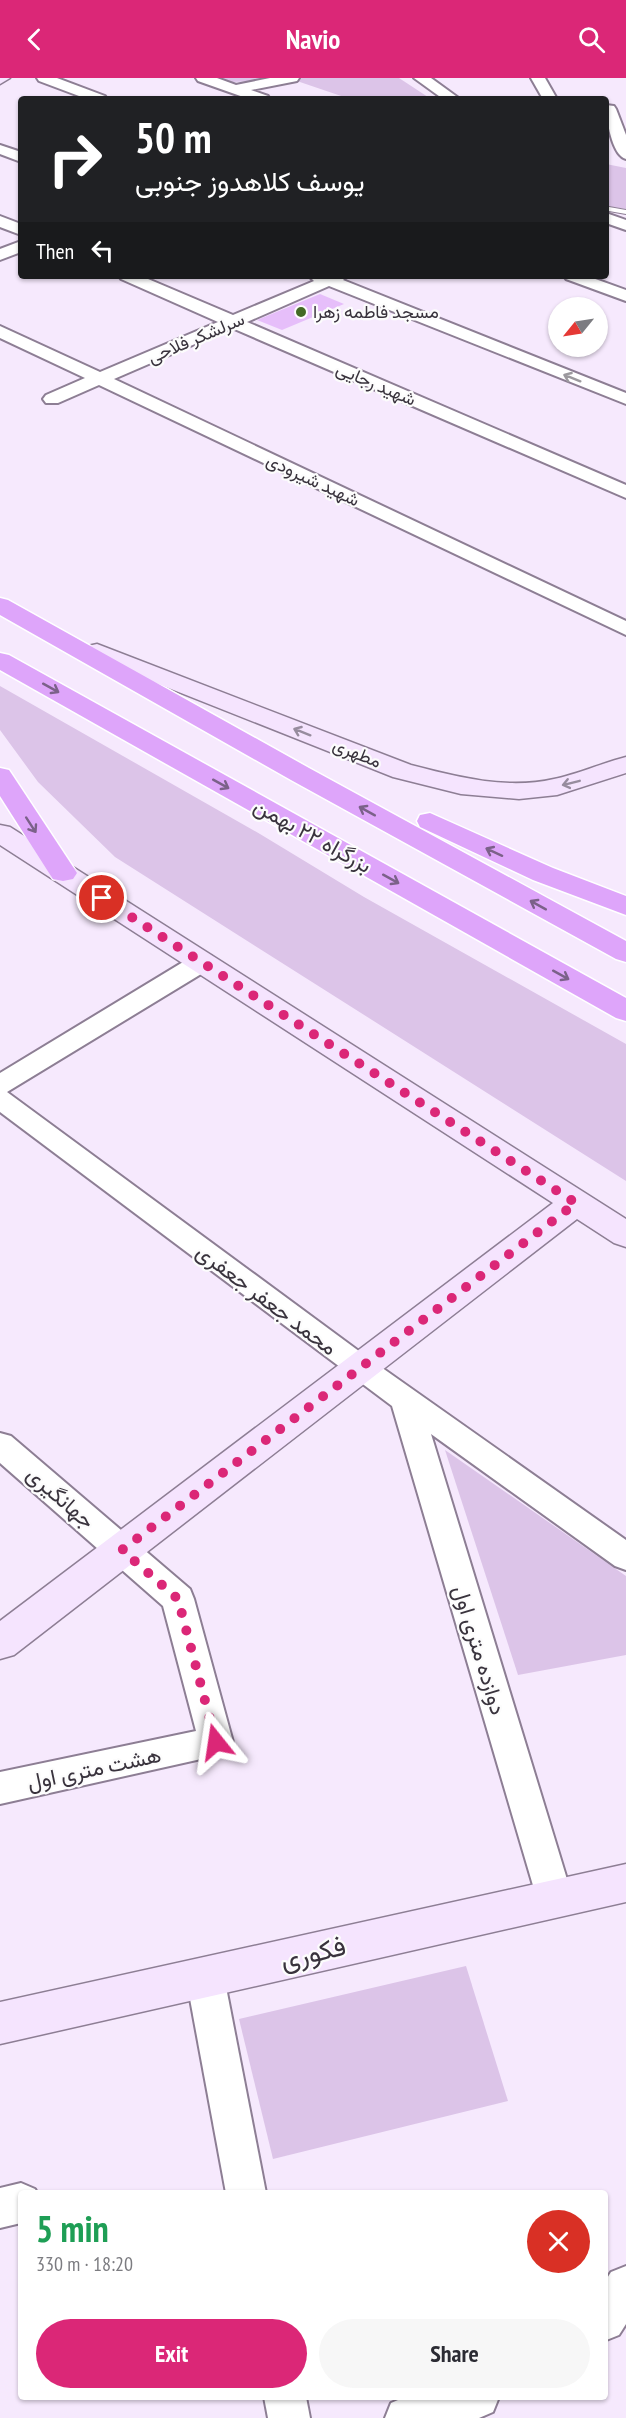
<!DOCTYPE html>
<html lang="en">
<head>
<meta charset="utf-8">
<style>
	body { margin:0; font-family:"PT Sans Narrow",Vazirmatn,sans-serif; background:#f7f7f7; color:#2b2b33; height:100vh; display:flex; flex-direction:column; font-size:22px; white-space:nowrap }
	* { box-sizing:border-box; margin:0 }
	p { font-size:20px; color:#7c7c81 }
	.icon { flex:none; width:33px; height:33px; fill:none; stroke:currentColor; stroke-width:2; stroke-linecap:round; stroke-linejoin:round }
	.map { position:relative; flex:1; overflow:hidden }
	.sheet { position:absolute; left:18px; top:2112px; width:590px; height:210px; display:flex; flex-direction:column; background:#fff; border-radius:6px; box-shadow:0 2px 4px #0004 }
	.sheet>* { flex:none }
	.hud { position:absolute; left:18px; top:18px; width:591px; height:183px; border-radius:6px; box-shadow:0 2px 4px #0004; background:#202124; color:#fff; overflow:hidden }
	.needle { width:39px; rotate:240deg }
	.controls { position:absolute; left:548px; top:219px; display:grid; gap:12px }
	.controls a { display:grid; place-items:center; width:60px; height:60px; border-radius:50%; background:#fff; box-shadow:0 2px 4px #0004; font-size:30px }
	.pin { position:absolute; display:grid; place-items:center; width:51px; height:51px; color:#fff; margin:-26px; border:3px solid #fff; border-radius:50%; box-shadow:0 2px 6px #0007 }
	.me { position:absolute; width:66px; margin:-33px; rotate:345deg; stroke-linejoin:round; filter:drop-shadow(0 0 4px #0008) }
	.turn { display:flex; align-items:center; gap:21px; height:126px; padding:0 18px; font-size:27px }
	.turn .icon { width:78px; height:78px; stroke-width:2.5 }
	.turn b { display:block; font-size:42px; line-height:51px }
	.then { display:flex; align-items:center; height:57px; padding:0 18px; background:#0003; gap:12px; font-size:22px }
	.round { display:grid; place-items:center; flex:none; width:63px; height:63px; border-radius:32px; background:#f7f7f7 }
	.headline { display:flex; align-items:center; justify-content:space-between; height:102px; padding:0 18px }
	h1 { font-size:36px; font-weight:700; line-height:45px; color:#1e9e55 }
	.primary-button { display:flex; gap:12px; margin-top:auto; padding:12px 18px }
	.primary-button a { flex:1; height:69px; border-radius:36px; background:#db2777; color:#fff; font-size:24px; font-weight:700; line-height:69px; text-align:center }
	.primary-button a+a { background:#f7f7f7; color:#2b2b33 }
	header { display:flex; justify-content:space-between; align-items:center; height:78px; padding:0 18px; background:#db2777; color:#fff; font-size:27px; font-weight:700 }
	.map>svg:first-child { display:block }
</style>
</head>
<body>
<header><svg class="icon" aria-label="back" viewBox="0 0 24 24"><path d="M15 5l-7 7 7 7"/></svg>Navio<svg class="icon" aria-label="search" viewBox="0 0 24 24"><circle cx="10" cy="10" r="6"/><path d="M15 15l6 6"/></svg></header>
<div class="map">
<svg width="626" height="2340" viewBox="0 0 626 2340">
	<rect width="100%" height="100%" fill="#f6e9fd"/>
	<g fill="#dcc4e8">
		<path d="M219,0H399L431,21H350L294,2L230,4Z"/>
		<path d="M606,86L626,90V131L606,128Z"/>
		<path d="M0,608L260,756L364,819L626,966V1103L115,779L38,704L0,652Z"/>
		<path d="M445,1372L626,1498V1577L518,1597Z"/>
		<path d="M466,1888L508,2023L273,2081L239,1941Z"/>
	</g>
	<path fill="#e6befa" d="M320,216L344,226L282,252L257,242Z"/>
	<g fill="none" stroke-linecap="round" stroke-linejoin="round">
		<defs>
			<path id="lane" d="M609,129L626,132V136L609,133Z"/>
			<g id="street">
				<path d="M37,0H57L105,18L107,21H87L39,3Z"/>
				<path d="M196,0H217L236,7L270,0H299L297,3L251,12L268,18L270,21H249L198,3Z"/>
				<path d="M414,0H431L460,21H443Z"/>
				<path d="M531,0H545L557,21H543Z"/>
				<path d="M606,27L614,28L616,31L626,57V81C612,78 606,40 606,27Z"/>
				<path d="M0,67L21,74V84L0,76Z"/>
				<path d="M606,135L626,142V152L606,145Z"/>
				<path d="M0,138L21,146V157L0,149Z"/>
				<path d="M21,163V174L0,182V171Z"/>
				<path d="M119,198H141L233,237L314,203L309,198H347L343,202L626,315V326L329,208L247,244L626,407V420L232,250L114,301L626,543V557L99,307L58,325H46L43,321L46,317L85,300L0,260V248L100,294L218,244L121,201Z"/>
				<path d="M564,198H587L626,212V223L566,201Z"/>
				<path d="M202,876L211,878L214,884L211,890L7,1014L371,1282L626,1462V1492L615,1488L431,1356L573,1821L568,1833L555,1838L542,1833L537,1821L392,1328L0,1034V995L193,878Z"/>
				<path d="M0,1355L11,1358L190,1511L194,1521L233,1664L228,1675L0,1726V1694L196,1653L163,1528L0,1385Z"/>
				<path d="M205,1881L218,1886L224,1899L266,2115H226L186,1899L192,1886Z"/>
				<path d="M21,2105L35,2111L37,2115H21V2145L0,2150V2110Z"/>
				<path d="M626,2188V2246L619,2257L604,2263V2205L611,2194Z"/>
				<path d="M264,2319H306L310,2340H268Z"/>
				<path d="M405,2319H499L493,2334L479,2340H385L391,2325Z"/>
			</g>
			<g id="secondary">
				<path d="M0,0H10L0,6Z"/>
				<path d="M97,566L411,687C457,699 507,712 554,701C579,696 602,685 626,679V695L557,717L519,721L461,716L393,699L88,578L85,573L88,568Z"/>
				<path d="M0,747L10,749L626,1141V1169L614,1165L577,1141L14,1577L0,1581V1543L553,1125L0,767Z"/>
				<path d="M626,1786V1824L0,1966V1924Z"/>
			</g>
			<g id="highway">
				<path d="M0,520L8,522L309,690L626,863V884L616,881L291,702L0,537Z"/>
				<path d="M0,575L9,577L626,920V943L616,940L0,592Z"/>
				<path d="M0,690L9,692L13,698L77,795L73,801L63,803L53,801L49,795L0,718Z"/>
				<path d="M430,735L553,790L626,818V837L533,802L420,749L417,743L420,737Z"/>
			</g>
		</defs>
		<use href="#lane" stroke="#8d7e94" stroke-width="2"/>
		<use href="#street" stroke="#8d7e94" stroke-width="4"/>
		<use href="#secondary" stroke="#8d7e94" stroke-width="3"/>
		<use href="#highway" stroke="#fff" stroke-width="3"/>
		<use href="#lane" fill="#fff" fill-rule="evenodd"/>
		<use href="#street" fill="#fff" fill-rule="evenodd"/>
		<use href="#secondary" fill="#f5e4fe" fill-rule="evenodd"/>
		<use href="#highway" fill="#dea5fa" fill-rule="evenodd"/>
	</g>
	<defs><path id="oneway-shaft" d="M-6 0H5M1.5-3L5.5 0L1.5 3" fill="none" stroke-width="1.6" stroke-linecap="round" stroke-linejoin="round" transform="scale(1.5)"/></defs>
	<use stroke="#9c999e" href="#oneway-shaft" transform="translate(572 300) rotate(-158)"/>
	<g stroke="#7b6189">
		<use href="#oneway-shaft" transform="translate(51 610) rotate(29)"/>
		<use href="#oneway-shaft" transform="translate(221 706) rotate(29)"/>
		<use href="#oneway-shaft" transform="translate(367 733) rotate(-151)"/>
		<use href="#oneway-shaft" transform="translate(31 747) rotate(57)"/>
		<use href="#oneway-shaft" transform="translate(494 774) rotate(-155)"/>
		<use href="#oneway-shaft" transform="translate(391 801) rotate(29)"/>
		<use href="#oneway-shaft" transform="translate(538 827) rotate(-151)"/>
		<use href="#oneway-shaft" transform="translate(561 897) rotate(29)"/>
	</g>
	<g stroke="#978c9e">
		<use href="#oneway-shaft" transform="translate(302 654) rotate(-158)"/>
		<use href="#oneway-shaft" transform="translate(571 705) rotate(166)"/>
	</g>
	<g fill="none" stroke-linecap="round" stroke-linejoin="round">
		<path stroke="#db2777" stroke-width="10" stroke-dasharray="0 18" d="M102,820L576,1125L122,1472L178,1521L216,1664"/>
	</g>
	<circle fill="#426925" stroke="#fcfcfc" stroke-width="2" cx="301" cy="234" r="6"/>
	<g text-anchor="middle" stroke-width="4.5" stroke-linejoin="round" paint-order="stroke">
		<g font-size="18" fill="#39333d" stroke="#fcfcfc" text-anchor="start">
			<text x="313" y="240">مسجد فاطمه زهرا</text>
		</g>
		<g font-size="18" fill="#39333d" stroke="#fcfcfc">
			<text transform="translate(196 260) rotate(-23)" y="6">سرلشکر فلاحی</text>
			<text transform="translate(376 306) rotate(23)" y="6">شهید رجایی</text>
			<text transform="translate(313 402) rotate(25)" y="6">شهید شیرودی</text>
			<text transform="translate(357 675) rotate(22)" y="6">مطهری</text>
		</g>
		<g font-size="22" fill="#39333d" stroke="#fcfcfc">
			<text transform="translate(313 757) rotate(29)" y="8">بزرگراه ۲۲ بهمن</text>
			<text transform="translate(267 1221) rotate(37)" y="8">محمد جعفر جعفری</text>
			<text transform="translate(61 1419) rotate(41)" y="8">جهانگیری</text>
			<text transform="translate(480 1572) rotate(73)" y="8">دوازده متری اول</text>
			<text transform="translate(94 1690) rotate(-12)" y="8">هشت متری اول</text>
		</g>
		<g font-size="27" fill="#39333d" stroke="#fcfcfc">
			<text transform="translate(313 1875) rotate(-13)" y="9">فکوری</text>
		</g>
	</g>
</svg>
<div class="controls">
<a><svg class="needle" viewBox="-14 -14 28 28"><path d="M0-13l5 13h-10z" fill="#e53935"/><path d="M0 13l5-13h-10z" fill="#7c7c81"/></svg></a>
</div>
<div class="pin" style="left:102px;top:820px;background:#d93025"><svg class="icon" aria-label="arrive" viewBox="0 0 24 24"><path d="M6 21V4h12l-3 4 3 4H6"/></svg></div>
<svg class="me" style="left:216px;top:1664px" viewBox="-20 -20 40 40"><path d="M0-17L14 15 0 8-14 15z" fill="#db2777" stroke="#fff" stroke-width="4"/></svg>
<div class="hud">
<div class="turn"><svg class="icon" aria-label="right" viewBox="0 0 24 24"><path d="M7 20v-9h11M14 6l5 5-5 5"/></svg><div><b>50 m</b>یوسف کلاهدوز جنوبی</div></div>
<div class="then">Then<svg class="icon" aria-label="left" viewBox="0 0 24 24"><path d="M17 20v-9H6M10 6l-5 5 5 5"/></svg></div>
</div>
<section class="sheet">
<div class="headline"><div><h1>5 min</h1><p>330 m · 18:20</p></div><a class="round" style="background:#d93025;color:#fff"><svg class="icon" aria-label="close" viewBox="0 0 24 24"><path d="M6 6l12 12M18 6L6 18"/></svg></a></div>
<div class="primary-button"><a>Exit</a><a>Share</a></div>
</section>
</div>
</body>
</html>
